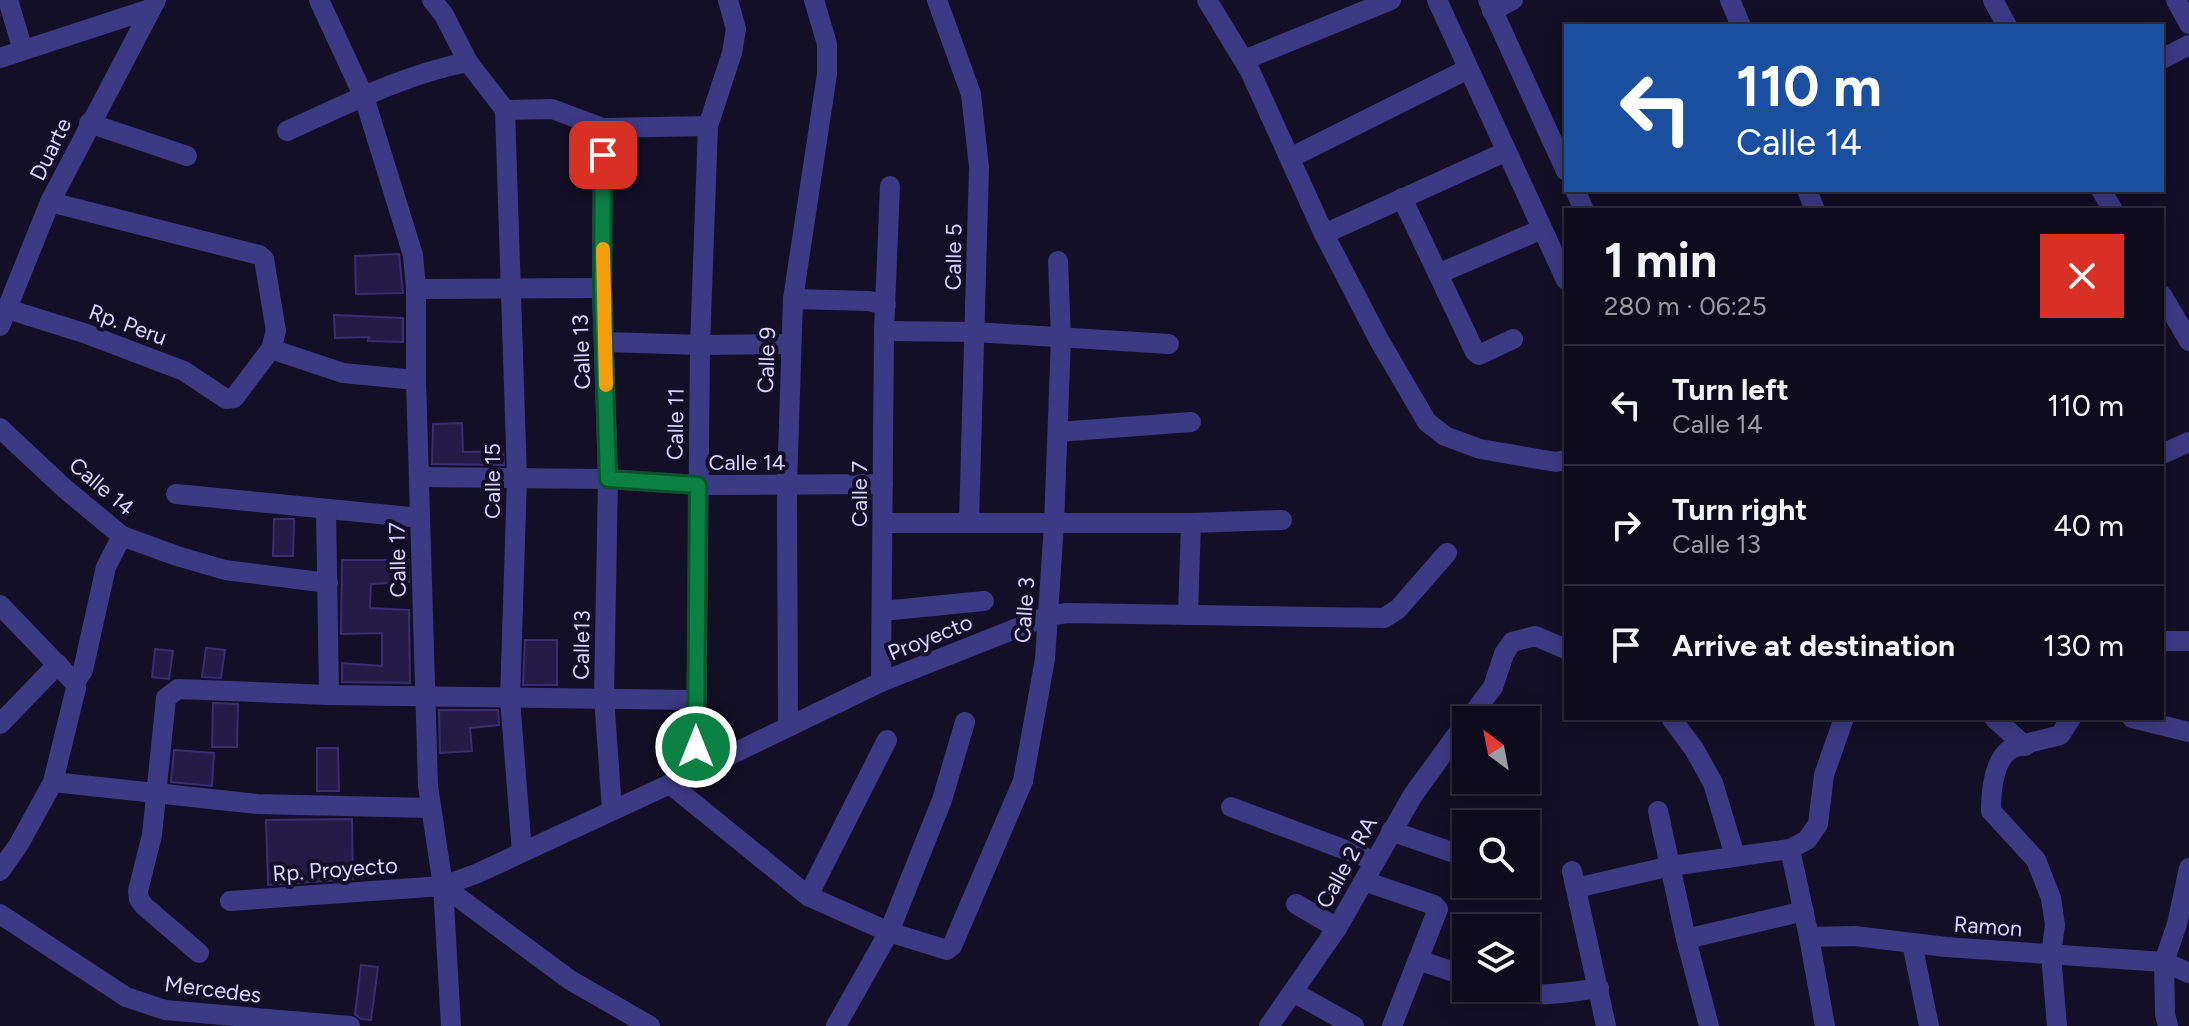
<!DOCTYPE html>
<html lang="en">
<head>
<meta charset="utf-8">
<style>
	body { margin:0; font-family:Figtree,sans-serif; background:#1c1929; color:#f1f3f6; height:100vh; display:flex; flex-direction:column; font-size:30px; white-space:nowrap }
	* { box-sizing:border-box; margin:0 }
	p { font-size:26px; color:#9b9ba3 }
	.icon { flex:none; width:44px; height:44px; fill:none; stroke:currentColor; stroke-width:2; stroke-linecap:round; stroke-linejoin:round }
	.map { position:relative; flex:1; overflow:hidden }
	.panel { position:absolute; left:1564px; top:208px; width:600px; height:512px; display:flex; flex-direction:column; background:#0e0b1c; border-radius:0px; box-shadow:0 4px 20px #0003,0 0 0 2px #2e2b3b }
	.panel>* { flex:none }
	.guide { position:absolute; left:1564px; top:24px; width:600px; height:168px; border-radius:0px; box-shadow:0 4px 20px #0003,0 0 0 2px #2e2b3b; background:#1a4fa0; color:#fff; overflow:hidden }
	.needle { width:52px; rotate:328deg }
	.tools { position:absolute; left:1452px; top:706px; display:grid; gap:16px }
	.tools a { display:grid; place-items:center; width:88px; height:88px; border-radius:0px; background:#0e0b1c; box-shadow:0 4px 20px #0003,0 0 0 2px #2e2b3b; font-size:40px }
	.pin { position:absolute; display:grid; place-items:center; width:68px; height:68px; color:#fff; margin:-34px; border-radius:16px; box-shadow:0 4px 12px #0006 }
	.me { position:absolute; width:88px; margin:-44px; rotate:0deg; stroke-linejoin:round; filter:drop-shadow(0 0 6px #0008) }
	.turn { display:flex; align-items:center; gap:28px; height:168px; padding:0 40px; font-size:36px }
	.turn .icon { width:104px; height:104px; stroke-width:2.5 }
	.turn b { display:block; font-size:56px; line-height:68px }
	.round { display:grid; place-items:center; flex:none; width:84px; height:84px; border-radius:0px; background:#1c1929 }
	.summary { display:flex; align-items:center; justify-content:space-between; height:136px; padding:0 40px }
	h1 { font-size:48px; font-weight:700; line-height:60px }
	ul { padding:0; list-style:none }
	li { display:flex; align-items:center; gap:24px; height:120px; padding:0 40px; border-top:2px solid #2e2b3b }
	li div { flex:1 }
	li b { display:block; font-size:30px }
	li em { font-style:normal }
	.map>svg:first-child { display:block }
</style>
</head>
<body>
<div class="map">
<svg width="2189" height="1026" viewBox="0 0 2189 1026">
	<rect width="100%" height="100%" fill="#130f26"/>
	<g fill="#241b47" stroke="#3b2d73" stroke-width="2">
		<path d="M399,254L403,293L356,294L355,256Z"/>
		<path d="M334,315L403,318V342L368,341L369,337L335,338Z"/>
		<path d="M462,423L463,452L503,451L504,465L432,464L433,424Z"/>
		<path d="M274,519H294L293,556H273Z"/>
		<path d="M342,560H408L409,582L371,584L370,608L409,610L410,683L342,682V663L382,666V633L341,634Z"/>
		<path d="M525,640H557V685H523Z"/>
		<path d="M206,648L225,650L221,678L202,677Z"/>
		<path d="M155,649L173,651L169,679L152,677Z"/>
		<path d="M213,703L238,704L237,747H212Z"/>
		<path d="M439,710H498L499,725L470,728L472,751L440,753Z"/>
		<path d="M317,748H338L339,791H317Z"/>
		<path d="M174,750L214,753L212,786L171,782Z"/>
		<path d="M352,819L353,879L268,885L266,820Z"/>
		<path d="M361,965L378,967L371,1020L361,1019L355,1014Z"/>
	</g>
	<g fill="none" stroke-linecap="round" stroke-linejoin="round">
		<g stroke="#3d3a85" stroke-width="20">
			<path d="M8,0L23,50"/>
			<path d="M319,0L364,97L413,255L416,289V380L428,786L443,886L451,1026"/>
			<path d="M432,0L444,15L468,62L505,110L552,109L603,128L708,126"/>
			<path d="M937,0L971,94L979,167L969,522"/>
			<path d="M1207,0L1250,71L1324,234L1379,340L1427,422L1445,436L1480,449L1556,462L1566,460"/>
			<path d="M1437,0L1566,280"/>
			<path d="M1488,0L1566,171"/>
			<path d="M1730,0L1741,26"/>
			<path d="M2176,0L2189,24"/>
			<path d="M1492,11L1513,0"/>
			<path d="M0,58L150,9"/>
			<path d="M2162,59L2189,45"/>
			<path d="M1244,60L1391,0"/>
			<path d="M505,110L517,478L510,699L522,852"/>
			<path d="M89,123L187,156"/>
			<path d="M603,128L602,288L608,479L604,697L612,810"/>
			<path d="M287,131C345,105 405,74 468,62"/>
			<path d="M1290,158L1468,69"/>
			<path d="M1575,190L1584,210"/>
			<path d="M1807,190L1815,210"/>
			<path d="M1402,198L1475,352L1479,355L1513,339"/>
			<path d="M1324,234L1505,152"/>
			<path d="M1438,274L1542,229"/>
			<path d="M416,289L602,288"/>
			<path d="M793,299L869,301L886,305"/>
			<path d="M7,309L84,333L184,371L226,399L234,398L271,349L276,331L264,259L259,255L50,202"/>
			<path d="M884,331L975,332L1169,344"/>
			<path d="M606,342L700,345L791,344"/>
			<path d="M271,349L343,373L416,380"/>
			<path d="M0,428L64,488L122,536L177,556L225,570L328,583"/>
			<path d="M1058,432L1191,422"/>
			<path d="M2162,454L2189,442"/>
			<path d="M419,477L608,479L698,485L883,484"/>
			<path d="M176,494L420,518"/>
			<path d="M326,511L329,695"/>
			<path d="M884,523H1191L1282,520"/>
			<path d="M0,605L75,683"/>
			<path d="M882,611L984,601"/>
			<path d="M1188,613L1191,523"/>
			<path d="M2162,641H2189"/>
			<path d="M881,682L884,331L890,186"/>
			<path d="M1671,718L1694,749L1713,783L1735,856"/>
			<path d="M1994,718L2025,746"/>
			<path d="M2132,718L2189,732"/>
			<path d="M1468,720L1493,687L1504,654L1512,642L1535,636L1566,649"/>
			<path d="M0,724L58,664"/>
			<path d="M788,725L787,486L793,299L827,74V44L814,0"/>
			<path d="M696,771L700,345L708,126L732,53L736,29L728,0"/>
			<path d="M53,782L257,804L430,808"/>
			<path d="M670,784L808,896L889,932L947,950L952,946L1023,781L1045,659L1054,524L1061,338L1058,261"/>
			<path d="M1231,807L1375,861"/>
			<path d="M1658,811L1686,939L1709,1026"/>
			<path d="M1391,831L1466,857"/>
			<path d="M1790,849L1809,937L1825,1026"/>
			<path d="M0,871L19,844L53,782L76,688L75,683L83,670L106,567L122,536"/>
			<path d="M1572,871L1606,1026"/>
			<path d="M1364,881L1434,905L1438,909L1392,1026"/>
			<path d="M443,886L570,980L650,1026"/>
			<path d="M1576,888L1671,866L1790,849L1807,840L1818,824L1824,775L1844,718"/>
			<path d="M808,896L887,740"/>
			<path d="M230,901L443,886L478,873L670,784L881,682L1048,616L1067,613L1384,618L1398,609L1447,553"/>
			<path d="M1296,904L1337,928"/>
			<path d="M0,914L126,997L165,1010L350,1026"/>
			<path d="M1809,937L1855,936L1946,947L2164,962L2189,973"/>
			<path d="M1686,939L1804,911"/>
			<path d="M1912,943L1929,1026"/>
			<path d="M199,953L144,906L139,899L138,891L152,835L166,698L178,689L329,695L696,700"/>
			<path d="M1418,960L1466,976"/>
			<path d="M1502,988C1536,999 1565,993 1599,988"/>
			<path d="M1293,992L1354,1026"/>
			<path d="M836,1026L889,932L942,800L965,722"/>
			<path d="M1269,1026L1337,928L1413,795L1466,722"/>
			<path d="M2057,1026L2051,954L2055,925L2051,898L2036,860L1991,811C1991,792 1993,763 2009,750C2018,744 2048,739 2060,735L2071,718"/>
			<path d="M2168,1026L2165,1014L2164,962L2177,924L2189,868"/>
		</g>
		<g stroke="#3d3a85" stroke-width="20">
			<path d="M1993,0L2007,26"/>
			<path d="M2101,190L2113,210"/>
			<path d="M2162,295L2189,341"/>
			<path d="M0,326L50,202L156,0"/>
		</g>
	</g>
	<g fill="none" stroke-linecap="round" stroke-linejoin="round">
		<defs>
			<path id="route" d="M603,155L602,288L608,479L698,485L696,747"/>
		</defs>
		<use href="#route" stroke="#07532c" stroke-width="20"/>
		<use href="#route" stroke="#0b8043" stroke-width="14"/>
		<path stroke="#f59e0b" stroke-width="14" d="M603,249L606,385"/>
	</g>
	<g text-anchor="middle" stroke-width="8" stroke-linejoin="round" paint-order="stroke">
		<g font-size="22" fill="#d9d4ff" stroke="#130f26">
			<text transform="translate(50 149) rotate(-64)" y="8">Duarte</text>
			<text transform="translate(953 257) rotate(-89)" y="8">Calle 5</text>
			<text transform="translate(128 324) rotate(20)" y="8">Rp. Peru</text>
			<text transform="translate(581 352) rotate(-92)" y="8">Calle 13</text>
			<text transform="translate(766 360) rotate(-88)" y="8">Calle 9</text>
			<text transform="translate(675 424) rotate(-89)" y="8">Calle 11</text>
			<text x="747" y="470">Calle 14</text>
			<text transform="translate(492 481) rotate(-90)" y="8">Calle 15</text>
			<text transform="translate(102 486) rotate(40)" y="8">Calle 14</text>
			<text transform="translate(859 494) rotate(-90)" y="8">Calle 7</text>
			<text transform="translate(397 560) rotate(-91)" y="8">Calle 17</text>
			<text transform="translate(1024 610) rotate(-86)" y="8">Calle 3</text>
			<text transform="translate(930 637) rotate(-22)" y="8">Proyecto</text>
			<text transform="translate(581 645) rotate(-89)" y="8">Calle13</text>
			<text transform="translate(1346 862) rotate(-61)" y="8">Calle 2 RA</text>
			<text transform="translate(335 869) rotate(-4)" y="8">Rp. Proyecto</text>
			<text transform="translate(1988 926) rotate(4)" y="8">Ramon</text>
			<text transform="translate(213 989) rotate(7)" y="8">Mercedes</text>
		</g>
	</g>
</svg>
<div class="tools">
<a><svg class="needle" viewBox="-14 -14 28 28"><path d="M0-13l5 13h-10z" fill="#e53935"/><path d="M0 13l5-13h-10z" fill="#9b9ba3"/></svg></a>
<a><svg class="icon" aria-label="search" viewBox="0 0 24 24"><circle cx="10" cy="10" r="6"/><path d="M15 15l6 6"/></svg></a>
<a><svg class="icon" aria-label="layers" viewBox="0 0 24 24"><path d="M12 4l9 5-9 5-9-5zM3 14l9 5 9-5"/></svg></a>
</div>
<div class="pin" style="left:603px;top:155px;background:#d93025"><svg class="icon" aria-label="arrive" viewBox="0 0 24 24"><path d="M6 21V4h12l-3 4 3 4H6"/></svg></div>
<svg class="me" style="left:696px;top:747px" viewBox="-20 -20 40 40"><circle r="17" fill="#0b8043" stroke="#fff" stroke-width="3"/><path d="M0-11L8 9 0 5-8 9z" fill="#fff"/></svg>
<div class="guide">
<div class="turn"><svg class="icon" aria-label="left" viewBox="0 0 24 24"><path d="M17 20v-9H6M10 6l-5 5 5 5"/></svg><div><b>110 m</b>Calle 14</div></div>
</div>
<section class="panel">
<div class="summary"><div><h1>1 min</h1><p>280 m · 06:25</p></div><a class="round" style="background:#d93025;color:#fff"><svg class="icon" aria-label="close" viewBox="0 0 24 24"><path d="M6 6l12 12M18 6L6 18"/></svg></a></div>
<ul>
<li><svg class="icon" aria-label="left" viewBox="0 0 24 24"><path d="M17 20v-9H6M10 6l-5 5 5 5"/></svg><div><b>Turn left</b><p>Calle 14</p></div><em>110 m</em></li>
<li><svg class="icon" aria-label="right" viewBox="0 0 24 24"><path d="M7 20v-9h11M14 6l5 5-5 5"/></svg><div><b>Turn right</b><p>Calle 13</p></div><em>40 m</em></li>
<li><svg class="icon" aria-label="arrive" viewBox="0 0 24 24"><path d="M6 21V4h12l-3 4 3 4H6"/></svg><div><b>Arrive at destination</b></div><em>130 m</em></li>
</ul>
</section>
</div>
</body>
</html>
